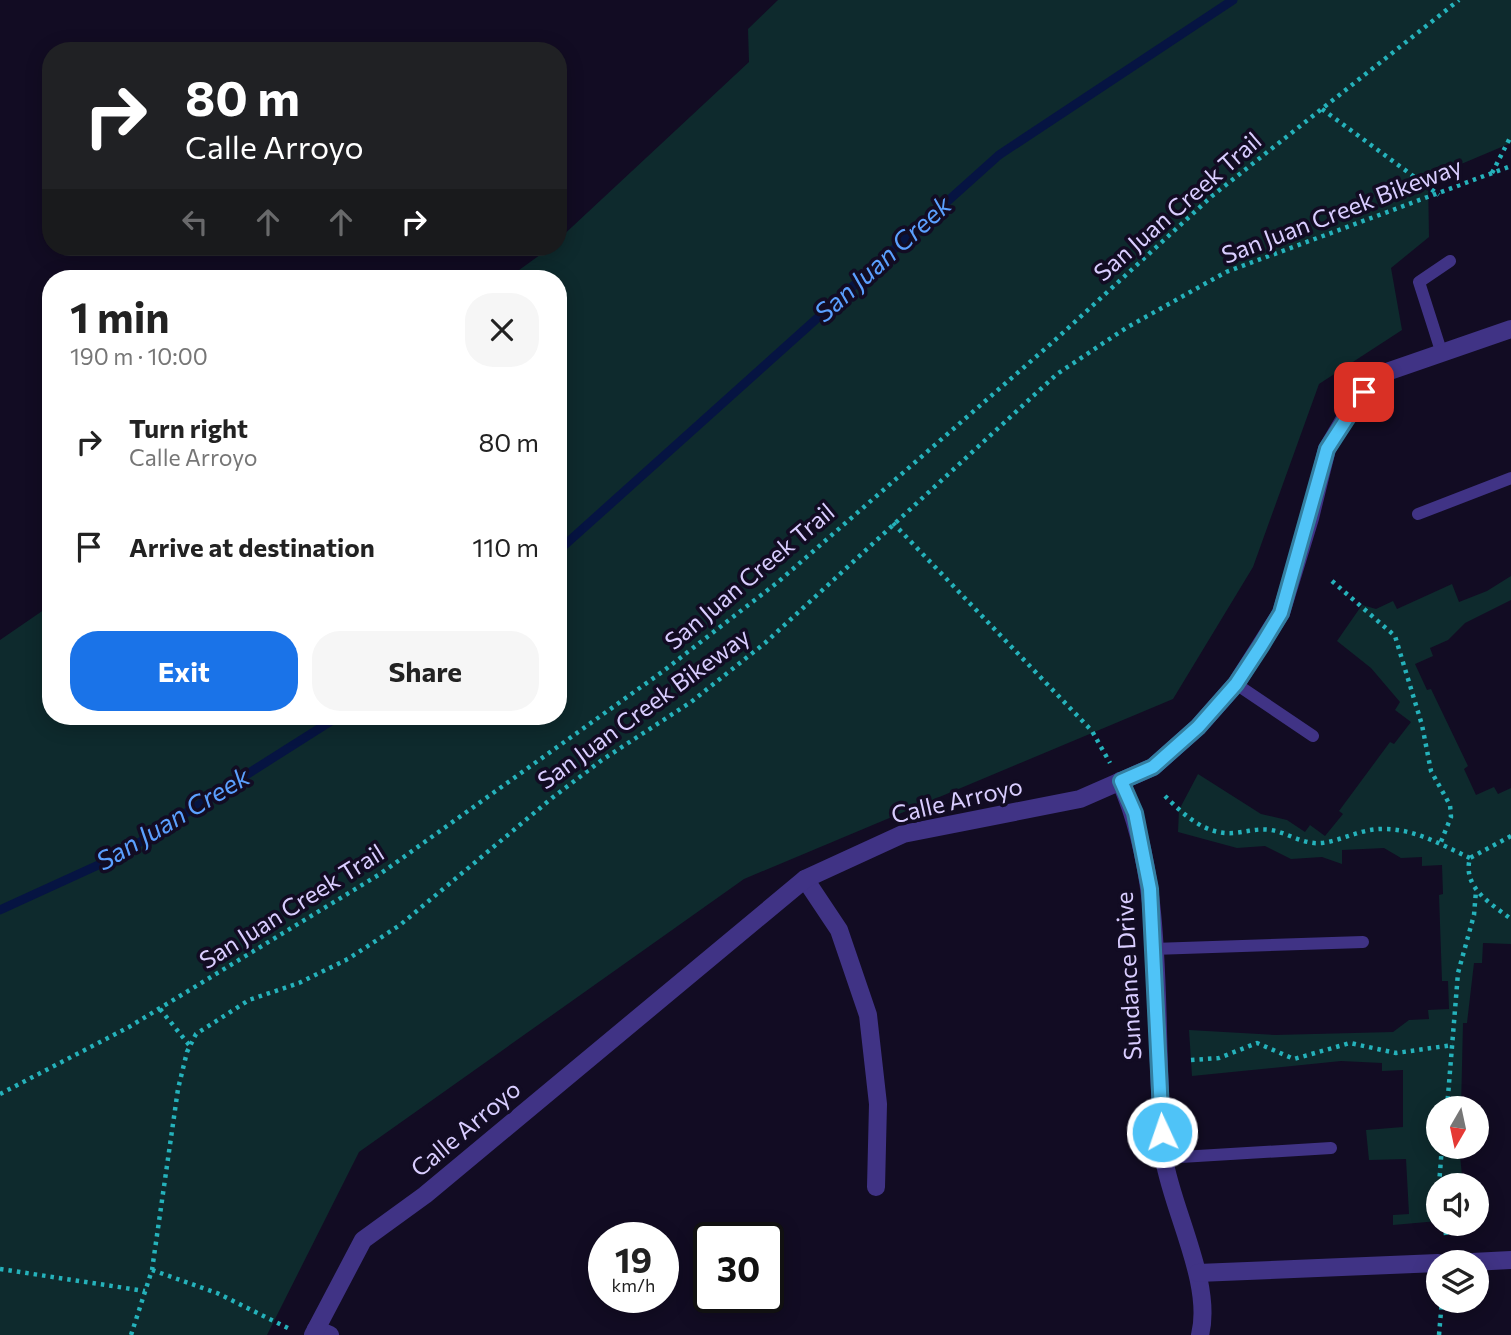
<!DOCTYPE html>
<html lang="en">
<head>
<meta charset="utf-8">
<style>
	body { margin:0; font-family:Commissioner,sans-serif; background:#f6f6f6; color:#222; height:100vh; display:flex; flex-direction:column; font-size:26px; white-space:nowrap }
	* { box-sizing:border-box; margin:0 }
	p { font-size:23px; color:#767676 }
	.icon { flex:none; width:38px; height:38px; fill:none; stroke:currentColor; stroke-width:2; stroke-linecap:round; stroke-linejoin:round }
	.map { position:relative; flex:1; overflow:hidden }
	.side { position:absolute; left:42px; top:270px; width:525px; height:455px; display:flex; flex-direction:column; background:#fff; border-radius:28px; box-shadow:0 4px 18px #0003 }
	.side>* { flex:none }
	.guide { position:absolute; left:42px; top:42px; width:525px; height:214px; border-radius:28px; box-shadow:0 4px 18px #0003; background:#202124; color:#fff; overflow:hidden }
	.needle { width:46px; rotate:189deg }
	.controls { position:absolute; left:1426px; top:1096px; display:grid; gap:14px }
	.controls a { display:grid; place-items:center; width:63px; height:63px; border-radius:50%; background:#fff; box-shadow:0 4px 18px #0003; font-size:35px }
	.speed { position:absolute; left:588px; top:1222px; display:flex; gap:14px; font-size:35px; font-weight:700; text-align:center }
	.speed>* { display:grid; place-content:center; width:91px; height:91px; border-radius:50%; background:#fff; box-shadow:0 4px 18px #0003; line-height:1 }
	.speed small { font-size:18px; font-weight:400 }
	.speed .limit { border:4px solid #111; border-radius:10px; background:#fff; color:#111 }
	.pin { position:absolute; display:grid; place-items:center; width:60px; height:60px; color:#fff; margin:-30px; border-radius:14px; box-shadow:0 4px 10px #0006 }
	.me { position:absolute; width:77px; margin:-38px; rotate:357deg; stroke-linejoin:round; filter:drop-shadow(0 0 5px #0008) }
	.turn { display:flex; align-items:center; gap:24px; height:147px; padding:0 28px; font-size:32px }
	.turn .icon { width:91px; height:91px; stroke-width:2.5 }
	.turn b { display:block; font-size:49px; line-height:60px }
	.lanes { display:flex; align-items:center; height:66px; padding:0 28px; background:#0003; justify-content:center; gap:35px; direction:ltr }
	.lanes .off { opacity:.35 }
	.round { display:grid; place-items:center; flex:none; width:74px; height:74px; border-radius:28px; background:#f6f6f6 }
	.summary { display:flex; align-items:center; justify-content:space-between; height:119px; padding:0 28px }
	h1 { font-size:42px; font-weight:700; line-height:52px }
	.primary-button { display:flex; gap:14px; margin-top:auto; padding:14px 28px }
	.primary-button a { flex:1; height:80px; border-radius:28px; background:#1a73e8; color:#fff; font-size:28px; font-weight:700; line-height:80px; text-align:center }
	.primary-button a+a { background:#f6f6f6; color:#222 }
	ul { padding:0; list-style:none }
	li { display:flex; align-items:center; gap:21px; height:105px; padding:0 28px }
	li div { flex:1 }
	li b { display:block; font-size:26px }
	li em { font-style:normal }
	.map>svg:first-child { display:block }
</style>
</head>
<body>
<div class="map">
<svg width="1511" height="1335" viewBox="0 0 1511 1335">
	<rect width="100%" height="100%" fill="#120c23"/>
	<g fill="#0e2a2d">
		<path d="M778,0H1511V143L1428,178L1429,237L1391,268L1402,330L1319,384L1253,567L1173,699L744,879L359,1152L267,1335H0V640L51,605V716H558V278H508L551,247H558V240L749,62L748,29Z"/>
		<path d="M1511,576V600L1465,623L1448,640L1430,648L1433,656L1415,664L1427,690L1431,689L1468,766L1464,769L1476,795L1494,787L1498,794L1511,788V944L1483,943L1482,963H1474L1467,1023H1463L1461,1108H1438V1146H1459L1463,1185H1438V1221L1393,1225V1215L1409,1214L1406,1159L1369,1160L1366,1130L1403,1127V1070L1382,1071V1063L1341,1061L1192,1076L1189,1030L1275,1035L1393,1032L1409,1020L1429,1019L1428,1010L1449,1009L1448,981H1442L1439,895L1443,894L1442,865L1422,866V857L1401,858L1384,848L1342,850V864L1322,857L1291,859L1265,846L1237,848L1178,832L1179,810L1198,774L1261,814L1287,820L1305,832L1310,825L1325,836L1343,814L1339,811L1390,742L1394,744L1411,722L1395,710L1400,702L1371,668L1337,641L1362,605L1376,609L1393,601L1397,609L1452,584L1459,602L1487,591Z"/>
	</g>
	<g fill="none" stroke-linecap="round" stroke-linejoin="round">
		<g stroke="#061442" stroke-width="9">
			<path d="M558,551L999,155L1233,0"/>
			<path d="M0,910L118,856L339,716"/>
		</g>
		<g stroke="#25b2bb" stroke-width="4.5" stroke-dasharray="3.5 5" stroke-linecap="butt">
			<path d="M1322,109L1439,195"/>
			<path d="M1492,173L1511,136"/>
			<path d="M893,523L1092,731L1110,763"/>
			<path d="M1332,581L1395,636L1422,725L1431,771L1450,805L1451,817L1440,844"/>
			<path d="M1165,796C1183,814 1205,835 1233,833C1246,832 1257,828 1271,830C1288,833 1304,845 1322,843C1344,840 1362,828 1385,829C1415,829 1444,846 1470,858"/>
			<path d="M1511,836L1470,858C1462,887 1490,903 1511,919"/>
			<path d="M160,1009L190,1046"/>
			<path d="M1191,1060L1219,1058L1257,1043L1294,1059L1350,1043L1396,1053L1453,1045"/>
			<path d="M0,1094L129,1027L380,874L662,672L778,582L1054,341L1212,196L1459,0"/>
			<path d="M1447,1108L1458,973L1474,915L1476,891"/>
			<path d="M1439,1185L1442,1146"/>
			<path d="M1445,1223L1446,1235"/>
			<path d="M0,1269L145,1291"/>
			<path d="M152,1270L217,1293L292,1330"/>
			<path d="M131,1335L152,1270L178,1089L187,1052L196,1034L249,1000L299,983L348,959L400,925L552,798L602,760L691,702L765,643L1057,374L1126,328L1226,272L1511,166"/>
			<path d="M1439,1335L1442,1300"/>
		</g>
		<g stroke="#403385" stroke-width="12">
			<path d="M1442,354L1419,282L1450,261"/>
			<path d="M1418,514L1511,478"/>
			<path d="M1236,684L1313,736"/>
			<path d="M1153,949L1363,942"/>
			<path d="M1164,1158L1331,1148"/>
		</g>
		<g stroke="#403385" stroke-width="18">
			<path d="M1120,781C1162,874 1155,990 1160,1090C1161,1113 1160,1137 1164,1159C1173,1212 1213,1284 1200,1335"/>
			<path d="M805,879L839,930L868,1015L878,1104L876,1187"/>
			<path d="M1472,1262L1511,1260"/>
			<path d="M1198,1273L1438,1263"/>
			<path d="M316,1329L330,1335"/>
		</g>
		<path stroke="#403385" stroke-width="18" d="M313,1335L363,1240L425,1195L805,879L903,834L1080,799L1153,767L1198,727L1236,684L1281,613L1310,518L1327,449L1350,410L1378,375L1511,329"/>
	</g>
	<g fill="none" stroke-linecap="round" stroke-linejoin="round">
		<defs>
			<path id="route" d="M1162,1132L1150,889L1135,813L1121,781L1153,767L1198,727L1236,684L1261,646L1281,613L1327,449L1364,392"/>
		</defs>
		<use href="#route" stroke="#337fa1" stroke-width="18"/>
		<use href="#route" stroke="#4fc3f7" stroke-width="12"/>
	</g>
	<g text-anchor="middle" stroke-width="7" stroke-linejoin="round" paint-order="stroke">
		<g font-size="24" fill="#d9cdff" stroke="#120c23">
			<text transform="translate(1178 207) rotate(-41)" y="8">San Juan Creek Trail</text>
			<text transform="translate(1342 211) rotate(-21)" y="8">San Juan Creek Bikeway</text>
			<text transform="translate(750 577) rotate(-40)" y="8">San Juan Creek Trail</text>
			<text transform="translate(644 709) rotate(-36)" y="8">San Juan Creek Bikeway</text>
			<text transform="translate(957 801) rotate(-13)" y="8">Calle Arroyo</text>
			<text transform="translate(292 907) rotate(-32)" y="8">San Juan Creek Trail</text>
			<text transform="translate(1129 976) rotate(-93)" y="8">Sundance Drive</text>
			<text transform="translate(466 1129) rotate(-40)" y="8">Calle Arroyo</text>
		</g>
		<g font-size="26" font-style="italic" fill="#5ba0ff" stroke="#120c23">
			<text transform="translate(883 259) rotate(-42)" y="9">San Juan Creek</text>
			<text transform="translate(173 819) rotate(-31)" y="9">San Juan Creek</text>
		</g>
	</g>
</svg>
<div class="controls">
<a><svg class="needle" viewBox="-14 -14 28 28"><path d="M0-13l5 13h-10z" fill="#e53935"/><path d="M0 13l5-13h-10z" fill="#767676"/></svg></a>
<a><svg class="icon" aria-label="sound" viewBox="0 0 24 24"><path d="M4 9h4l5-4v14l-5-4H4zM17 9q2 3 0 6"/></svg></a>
<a><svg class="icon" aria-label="layers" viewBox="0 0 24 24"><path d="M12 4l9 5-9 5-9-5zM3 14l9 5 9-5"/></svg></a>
</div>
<div class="speed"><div>19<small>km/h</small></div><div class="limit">30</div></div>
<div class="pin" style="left:1364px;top:392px;background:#d93025"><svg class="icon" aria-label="arrive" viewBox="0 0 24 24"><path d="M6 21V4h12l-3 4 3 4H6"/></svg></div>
<svg class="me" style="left:1162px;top:1132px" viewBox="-20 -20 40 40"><circle r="17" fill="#4fc3f7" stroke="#fff" stroke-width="3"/><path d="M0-11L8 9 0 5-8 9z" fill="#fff"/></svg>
<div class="guide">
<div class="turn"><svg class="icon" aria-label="right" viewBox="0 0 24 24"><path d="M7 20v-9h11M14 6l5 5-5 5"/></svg><div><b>80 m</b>Calle Arroyo</div></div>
<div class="lanes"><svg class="icon off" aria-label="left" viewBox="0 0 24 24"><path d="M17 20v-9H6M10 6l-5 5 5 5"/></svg><svg class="icon off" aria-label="ahead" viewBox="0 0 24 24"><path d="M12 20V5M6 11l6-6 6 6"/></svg><svg class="icon off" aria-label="ahead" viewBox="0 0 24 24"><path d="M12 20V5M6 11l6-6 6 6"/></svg><svg class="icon" aria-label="right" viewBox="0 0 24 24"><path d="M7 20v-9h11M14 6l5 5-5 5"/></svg></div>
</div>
<section class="side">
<div class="summary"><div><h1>1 min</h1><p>190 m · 10:00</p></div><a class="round"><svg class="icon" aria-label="close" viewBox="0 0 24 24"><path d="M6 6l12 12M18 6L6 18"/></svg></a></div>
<ul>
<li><svg class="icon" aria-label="right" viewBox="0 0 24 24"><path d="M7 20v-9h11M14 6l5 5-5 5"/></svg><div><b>Turn right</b><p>Calle Arroyo</p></div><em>80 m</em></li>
<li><svg class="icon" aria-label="arrive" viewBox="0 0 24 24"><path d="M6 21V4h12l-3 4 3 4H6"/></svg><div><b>Arrive at destination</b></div><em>110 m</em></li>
</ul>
<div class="primary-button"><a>Exit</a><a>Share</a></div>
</section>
</div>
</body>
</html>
